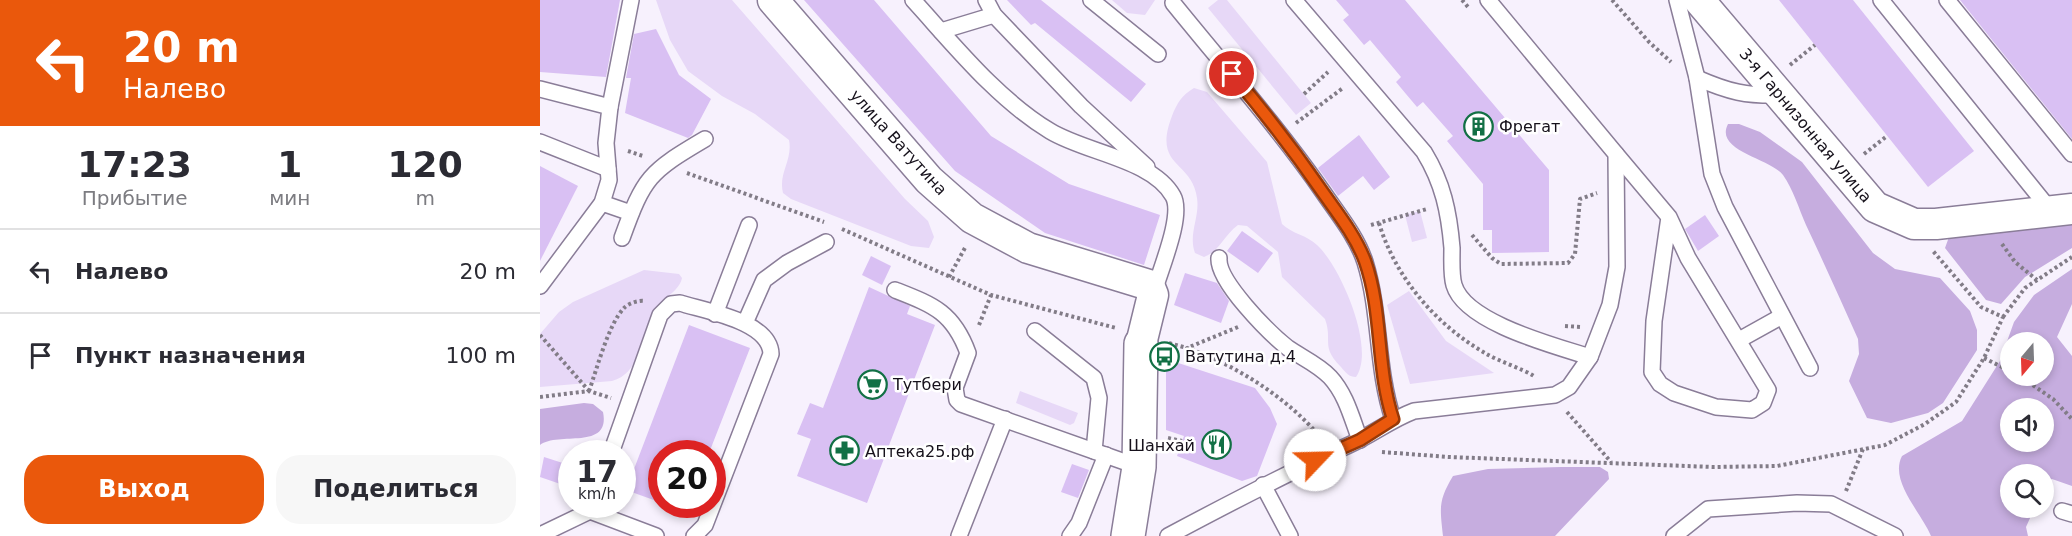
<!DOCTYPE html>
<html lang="ru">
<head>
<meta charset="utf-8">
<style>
	body { margin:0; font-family:"DejaVu Sans",sans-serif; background:#f7f7f7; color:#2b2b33; height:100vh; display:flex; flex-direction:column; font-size:22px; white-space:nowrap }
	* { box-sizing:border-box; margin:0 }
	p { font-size:20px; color:#7c7c81 }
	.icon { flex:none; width:33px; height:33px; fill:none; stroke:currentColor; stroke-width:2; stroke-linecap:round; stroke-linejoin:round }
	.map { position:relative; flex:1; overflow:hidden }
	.details { display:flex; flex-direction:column; background:#fff; width:540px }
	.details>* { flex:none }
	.guide { background:#ea580c; color:#fff; overflow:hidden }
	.needle { width:39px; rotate:199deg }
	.fabs { position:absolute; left:1460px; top:332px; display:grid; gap:12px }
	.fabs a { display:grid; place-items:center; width:54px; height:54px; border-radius:50%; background:#fff; box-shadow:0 3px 9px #0003; font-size:30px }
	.speed { position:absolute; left:18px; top:440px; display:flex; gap:12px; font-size:30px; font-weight:700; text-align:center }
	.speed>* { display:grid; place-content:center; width:78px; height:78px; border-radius:50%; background:#fff; box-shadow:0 3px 9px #0003; line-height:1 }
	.speed small { font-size:15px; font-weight:400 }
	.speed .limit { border:9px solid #d22; background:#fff; color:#111 }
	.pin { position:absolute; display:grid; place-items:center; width:51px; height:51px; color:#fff; margin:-26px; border:3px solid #fff; border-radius:50%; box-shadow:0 2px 6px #0007 }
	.me { position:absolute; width:66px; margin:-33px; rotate:66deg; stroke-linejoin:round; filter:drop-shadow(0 0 4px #0008) }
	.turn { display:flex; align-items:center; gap:21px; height:126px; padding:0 24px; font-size:27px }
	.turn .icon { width:78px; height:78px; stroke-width:2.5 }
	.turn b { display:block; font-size:42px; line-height:51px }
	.eta { display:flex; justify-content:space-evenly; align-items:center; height:102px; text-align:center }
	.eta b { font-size:36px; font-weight:800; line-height:42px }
	.button { display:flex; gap:12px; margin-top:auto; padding:12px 24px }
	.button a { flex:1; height:69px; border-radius:24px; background:#ea580c; color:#fff; font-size:24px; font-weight:800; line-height:69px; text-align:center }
	.button a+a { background:#f7f7f7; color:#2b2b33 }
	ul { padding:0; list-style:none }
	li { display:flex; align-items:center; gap:18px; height:84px; padding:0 24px; border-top:2px solid #e1e1e2 }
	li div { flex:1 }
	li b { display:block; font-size:22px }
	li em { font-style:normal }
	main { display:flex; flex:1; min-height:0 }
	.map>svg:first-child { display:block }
</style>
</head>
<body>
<main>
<section class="details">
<div class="guide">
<div class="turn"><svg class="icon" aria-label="left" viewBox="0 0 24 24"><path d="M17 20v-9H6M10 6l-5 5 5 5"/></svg><div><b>20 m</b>Налево</div></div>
</div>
<div class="eta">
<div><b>17:23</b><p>Прибытие</p></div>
<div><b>1</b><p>мин</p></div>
<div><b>120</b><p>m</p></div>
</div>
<ul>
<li><svg class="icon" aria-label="left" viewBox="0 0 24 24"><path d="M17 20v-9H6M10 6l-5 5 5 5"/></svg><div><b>Налево</b></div><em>20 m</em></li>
<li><svg class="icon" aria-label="arrive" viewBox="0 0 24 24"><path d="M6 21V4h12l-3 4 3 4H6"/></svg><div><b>Пункт назначения</b></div><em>100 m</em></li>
</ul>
<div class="button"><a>Выход</a><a>Поделиться</a></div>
</section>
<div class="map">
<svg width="1532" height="536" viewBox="0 0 1532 536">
	<rect width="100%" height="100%" fill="#f7f1fd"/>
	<g fill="#e7d8f7">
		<path d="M116,0H192L365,199L388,221L394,237L389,248L371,246L251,199L243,193C238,173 253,160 249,140L215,114L182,96L148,71L130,40Z"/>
		<path d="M572,0H615L605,15L587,13Z"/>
		<path d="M678,0H687L771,103L756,115L668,8Z"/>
		<path d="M654,88L667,92L727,162L742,224C752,234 767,235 777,245C801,267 836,349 816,377C809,377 806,373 801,367C780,346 793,341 785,319L742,277L738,252L707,226L698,225C684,235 680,251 664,257L655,253C648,234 660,217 657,198C652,160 612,168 632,116C637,103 642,95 654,88Z"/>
		<path d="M880,211L887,238L872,242L865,215Z"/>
		<path d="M104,270L139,274L142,278C139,293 119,299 113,313C102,336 100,374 72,381L0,387V334L19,312L33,302Z"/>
		<path d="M869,291L906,341L954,373L870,384L847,305Z"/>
		<path d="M480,391L538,413L534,423L530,425L476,403Z"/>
	</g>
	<g fill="#c6addf" fill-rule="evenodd">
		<path d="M1188,124H1199L1220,132L1262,162L1333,253L1355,269L1400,278L1430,311L1437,330V350L1403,403L1388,413L1351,423L1327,418L1309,381L1319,354L1318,339C1301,301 1284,263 1266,225C1259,209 1253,189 1243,175C1230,158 1174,151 1188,124Z"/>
		<path d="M1532,217V248L1485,277L1461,304L1446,300L1405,248L1409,237Z"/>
		<path d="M1532,269V304L1517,337L1532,356V486L1512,479L1507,481L1503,490V474H1470V507H1495L1486,527L1488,536H1391C1381,512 1349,481 1362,456L1422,421L1460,361L1474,322L1494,295ZM1470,342H1503V375H1470ZM1470,408H1503V441H1470Z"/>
		<path d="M44,403L53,404L63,412C71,451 18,431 0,445V409Z"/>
		<path d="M1021,467H1060L1068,472L1069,479L1015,536H903C900,508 898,501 913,476L948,469Z"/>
	</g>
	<g fill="#d9c0f3">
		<path d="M0,0H80L66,77L0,72Z"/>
		<path d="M264,0H334L451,136L529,184L620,215L604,265L505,233L415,171Z"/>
		<path d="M467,0H501L606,84L591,102L495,23L491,25Z"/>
		<path d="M796,0H865L1009,170V252L952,253V230H943V184L907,141L913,136L883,102L877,107L866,94L856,82L861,77L830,40L824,45L803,20L809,15Z"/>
		<path d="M1239,0H1313L1434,151L1388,187Z"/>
		<path d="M1420,0H1532V139L1448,35Z"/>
		<path d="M116,29L139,75L171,99L152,135L148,138L85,113L91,78H86L94,34Z"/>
		<path d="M819,135L850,177L834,190L823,176L798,196L778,168Z"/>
		<path d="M0,166L38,186L0,261Z"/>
		<path d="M1165,215L1179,236L1158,251L1145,229Z"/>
		<path d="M702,231L733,253L718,273L687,251Z"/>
		<path d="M331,256L351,266L342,285L322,275Z"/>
		<path d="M645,273L677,283L689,301L681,323L634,305Z"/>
		<path d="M329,287L370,306L367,314L395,325L327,503L257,476L271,439L257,434L270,403L283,408Z"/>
		<path d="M149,325L210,348L169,453H122V503L86,490Z"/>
		<path d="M626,359L715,388L730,408L737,424L717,476L702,481L637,456L644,436L626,430Z"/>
		<path d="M4,457L32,466V488L0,477Z"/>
		<path d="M532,464L549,470L538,498L521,492Z"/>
	</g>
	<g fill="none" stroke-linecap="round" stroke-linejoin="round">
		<defs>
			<g id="service">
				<path d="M373,0C414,45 457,99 510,131C546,153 612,159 633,196C644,215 620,270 614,292"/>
				<path d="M446,0L454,15L541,106L607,167"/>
				<path d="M551,0L618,54"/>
				<path d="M754,0L884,152C903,183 909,212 912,248C912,260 911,275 914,285C925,323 1016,346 1050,357"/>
				<path d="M1137,0L1157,78L1172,174L1185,207L1270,368"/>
				<path d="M1341,0L1511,211"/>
				<path d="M1407,0L1532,154"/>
				<path d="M633,3C684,66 737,126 783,192C798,214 817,237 825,262C841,314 836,368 853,419"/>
				<path d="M401,31L454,15"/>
				<path d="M1157,78C1189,92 1206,96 1241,95"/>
				<path d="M0,89L70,107L66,143L69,180L62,203L0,286"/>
				<path d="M70,107L91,0"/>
				<path d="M0,142L68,169"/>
				<path d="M1076,154L1129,217L1148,258L1228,390L1223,403L1212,410L1176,407L1134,393L1120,384L1112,372L1114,321L1129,217"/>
				<path d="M62,203L91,213"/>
				<path d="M82,238C104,177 109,172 165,139"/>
				<path d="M679,258C677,281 729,333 748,348C761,357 779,365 790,377C806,394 812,419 820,440"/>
				<path d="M355,290C393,305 413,312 428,353L415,388L417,400L421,404L599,467"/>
				<path d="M175,314L209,225"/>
				<path d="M205,323L224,280L247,263L286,242"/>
				<path d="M495,331L554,378L559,398L554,451"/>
				<path d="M1199,340L1242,316"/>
				<path d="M71,453L120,315L131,304L140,303C165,311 230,321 231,354L165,525L154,536"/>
				<path d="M723,485L750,536"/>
				<path d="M1522,511L1532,514"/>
				<path d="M0,535L50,511L116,536"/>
				<path d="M419,536L465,419"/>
				<path d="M530,536L539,523L566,455"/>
				<path d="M628,536C688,504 747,473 809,445C832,435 850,420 874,411L1015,395L1029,387L1050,357L1070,305L1077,267L1076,154L948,0"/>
				<path d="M1134,536L1168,509L1257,503L1291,504L1355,536"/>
			</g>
			<g id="minor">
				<path d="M233,0L389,180L432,218L488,248L609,285L613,295L601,344"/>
				<path d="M1159,0L1335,207L1374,224H1396L1532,209"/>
			</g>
			<path id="tertiary" d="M588,536L599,467L601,344"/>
		</defs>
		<use href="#service" stroke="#8a7d98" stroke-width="18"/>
		<use href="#minor" stroke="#8a7d98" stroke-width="33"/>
		<use href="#tertiary" stroke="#8a7d98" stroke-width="36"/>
		<g stroke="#827c87" stroke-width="4" stroke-dasharray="3 3" stroke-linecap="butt">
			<path d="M922,0L928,7"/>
			<path d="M1072,0L1109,42L1131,62"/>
			<path d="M1250,65L1275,45"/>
			<path d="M764,94L788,72"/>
			<path d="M756,123L803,88"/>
			<path d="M88,151L103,156"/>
			<path d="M1324,154L1347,136"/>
			<path d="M147,173L284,222"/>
			<path d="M839,223C855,277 896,325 945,353C960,362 981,368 994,376"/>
			<path d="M831,225L887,209"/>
			<path d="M302,229L451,295L576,328"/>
			<path d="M932,235L952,258L961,264L1028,263L1035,254L1040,199L1057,193"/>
			<path d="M1462,244L1475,262L1497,280"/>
			<path d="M409,277L426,246"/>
			<path d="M1463,317L1485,288L1532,257"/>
			<path d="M439,325L451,295"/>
			<path d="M1025,326L1041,327"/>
			<path d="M698,327L647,348C694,364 748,398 780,437"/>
			<path d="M0,335L49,391"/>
			<path d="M629,343L647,348"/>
			<path d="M1444,358L1470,371"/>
			<path d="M1478,375L1513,399L1532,419"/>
			<path d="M49,391C57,369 68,325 84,308C89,303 99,300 105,301"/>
			<path d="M0,397L49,391L71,398"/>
			<path d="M1027,412L1071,462"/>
			<path d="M628,438L642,441"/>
			<path d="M842,452L909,457L1173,467L1237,466L1345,445L1385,424L1416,402L1444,358L1463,317L1441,307L1393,251"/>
			<path d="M1306,491L1323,449"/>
		</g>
		<use href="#service" stroke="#fff" stroke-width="15"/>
		<use href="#minor" stroke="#fff" stroke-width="30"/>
		<use href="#tertiary" stroke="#fff" stroke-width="33"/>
	</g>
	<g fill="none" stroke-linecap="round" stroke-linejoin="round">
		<defs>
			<path id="route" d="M692,74C725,113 755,152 784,194C799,215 816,237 825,261C843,312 836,368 853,419L820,440L775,460"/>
		</defs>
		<use href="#route" stroke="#983908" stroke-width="15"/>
		<use href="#route" stroke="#ea580c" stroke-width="10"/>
	</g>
	<defs>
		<symbol id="building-ring" viewBox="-11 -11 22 22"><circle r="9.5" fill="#fff" stroke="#127045" stroke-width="1.5"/><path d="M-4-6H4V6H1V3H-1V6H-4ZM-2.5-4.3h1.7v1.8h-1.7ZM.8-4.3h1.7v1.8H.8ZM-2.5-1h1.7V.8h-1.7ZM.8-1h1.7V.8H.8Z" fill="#127045"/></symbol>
		<symbol id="bus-ring" viewBox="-11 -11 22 22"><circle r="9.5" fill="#fff" stroke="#127045" stroke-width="1.5"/><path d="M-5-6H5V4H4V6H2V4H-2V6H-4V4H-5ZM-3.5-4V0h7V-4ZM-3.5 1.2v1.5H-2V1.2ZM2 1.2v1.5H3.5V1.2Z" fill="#127045"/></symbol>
		<symbol id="supermarket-ring" viewBox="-11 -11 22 22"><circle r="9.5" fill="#fff" stroke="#127045" stroke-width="1.5"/><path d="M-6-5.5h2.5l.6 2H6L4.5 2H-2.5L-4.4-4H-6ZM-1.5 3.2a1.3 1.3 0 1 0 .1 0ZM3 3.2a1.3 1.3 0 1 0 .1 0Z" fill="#127045"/></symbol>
		<symbol id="restaurant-ring" viewBox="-11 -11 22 22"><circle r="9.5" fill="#fff" stroke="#127045" stroke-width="1.5"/><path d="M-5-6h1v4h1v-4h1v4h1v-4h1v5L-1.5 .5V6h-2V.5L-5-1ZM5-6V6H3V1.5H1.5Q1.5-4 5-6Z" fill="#127045"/></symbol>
		<symbol id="pharmacy-ring" viewBox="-11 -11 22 22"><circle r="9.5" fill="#fff" stroke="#127045" stroke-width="1.5"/><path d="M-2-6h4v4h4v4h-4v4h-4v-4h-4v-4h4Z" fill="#127045"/></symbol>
	</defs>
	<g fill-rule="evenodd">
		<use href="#building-ring" x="922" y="110" width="33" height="33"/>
		<use href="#bus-ring" x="608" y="340" width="33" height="33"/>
		<use href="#supermarket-ring" x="316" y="368" width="33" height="33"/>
		<use href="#restaurant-ring" x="660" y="428" width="33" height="33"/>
		<use href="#pharmacy-ring" x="288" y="434" width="33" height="33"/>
	</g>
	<g text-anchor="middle" stroke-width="5" stroke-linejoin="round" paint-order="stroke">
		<g font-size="16" fill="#16111b" stroke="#fff">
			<text transform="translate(1266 125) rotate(50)" y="6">3-я Гарнизонная улица</text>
			<text transform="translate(359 142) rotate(48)" y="6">улица Ватутина</text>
		</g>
		<g font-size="16" fill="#16111b" stroke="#fff" text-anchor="start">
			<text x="959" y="132">Фрегат</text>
			<text x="645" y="362">Ватутина д.4</text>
			<text x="353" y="390">Тутбери</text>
			<text x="655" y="451" text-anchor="end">Шанхай</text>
			<text x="325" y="457">Аптека25.рф</text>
		</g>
	</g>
</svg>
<div class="fabs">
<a><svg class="needle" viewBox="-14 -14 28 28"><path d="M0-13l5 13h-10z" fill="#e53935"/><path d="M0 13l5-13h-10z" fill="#7c7c81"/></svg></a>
<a><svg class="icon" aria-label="sound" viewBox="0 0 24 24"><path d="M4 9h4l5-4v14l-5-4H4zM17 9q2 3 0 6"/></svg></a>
<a><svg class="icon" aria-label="search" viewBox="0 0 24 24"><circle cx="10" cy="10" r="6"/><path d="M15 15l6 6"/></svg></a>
</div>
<div class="speed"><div>17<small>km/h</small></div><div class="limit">20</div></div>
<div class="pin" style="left:692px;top:74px;background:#d93025"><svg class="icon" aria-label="arrive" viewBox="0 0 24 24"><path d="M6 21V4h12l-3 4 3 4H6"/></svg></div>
<svg class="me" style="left:775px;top:460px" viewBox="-20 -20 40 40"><circle r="19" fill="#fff"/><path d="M0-13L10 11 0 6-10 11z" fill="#ea580c"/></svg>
</div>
</main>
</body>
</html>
